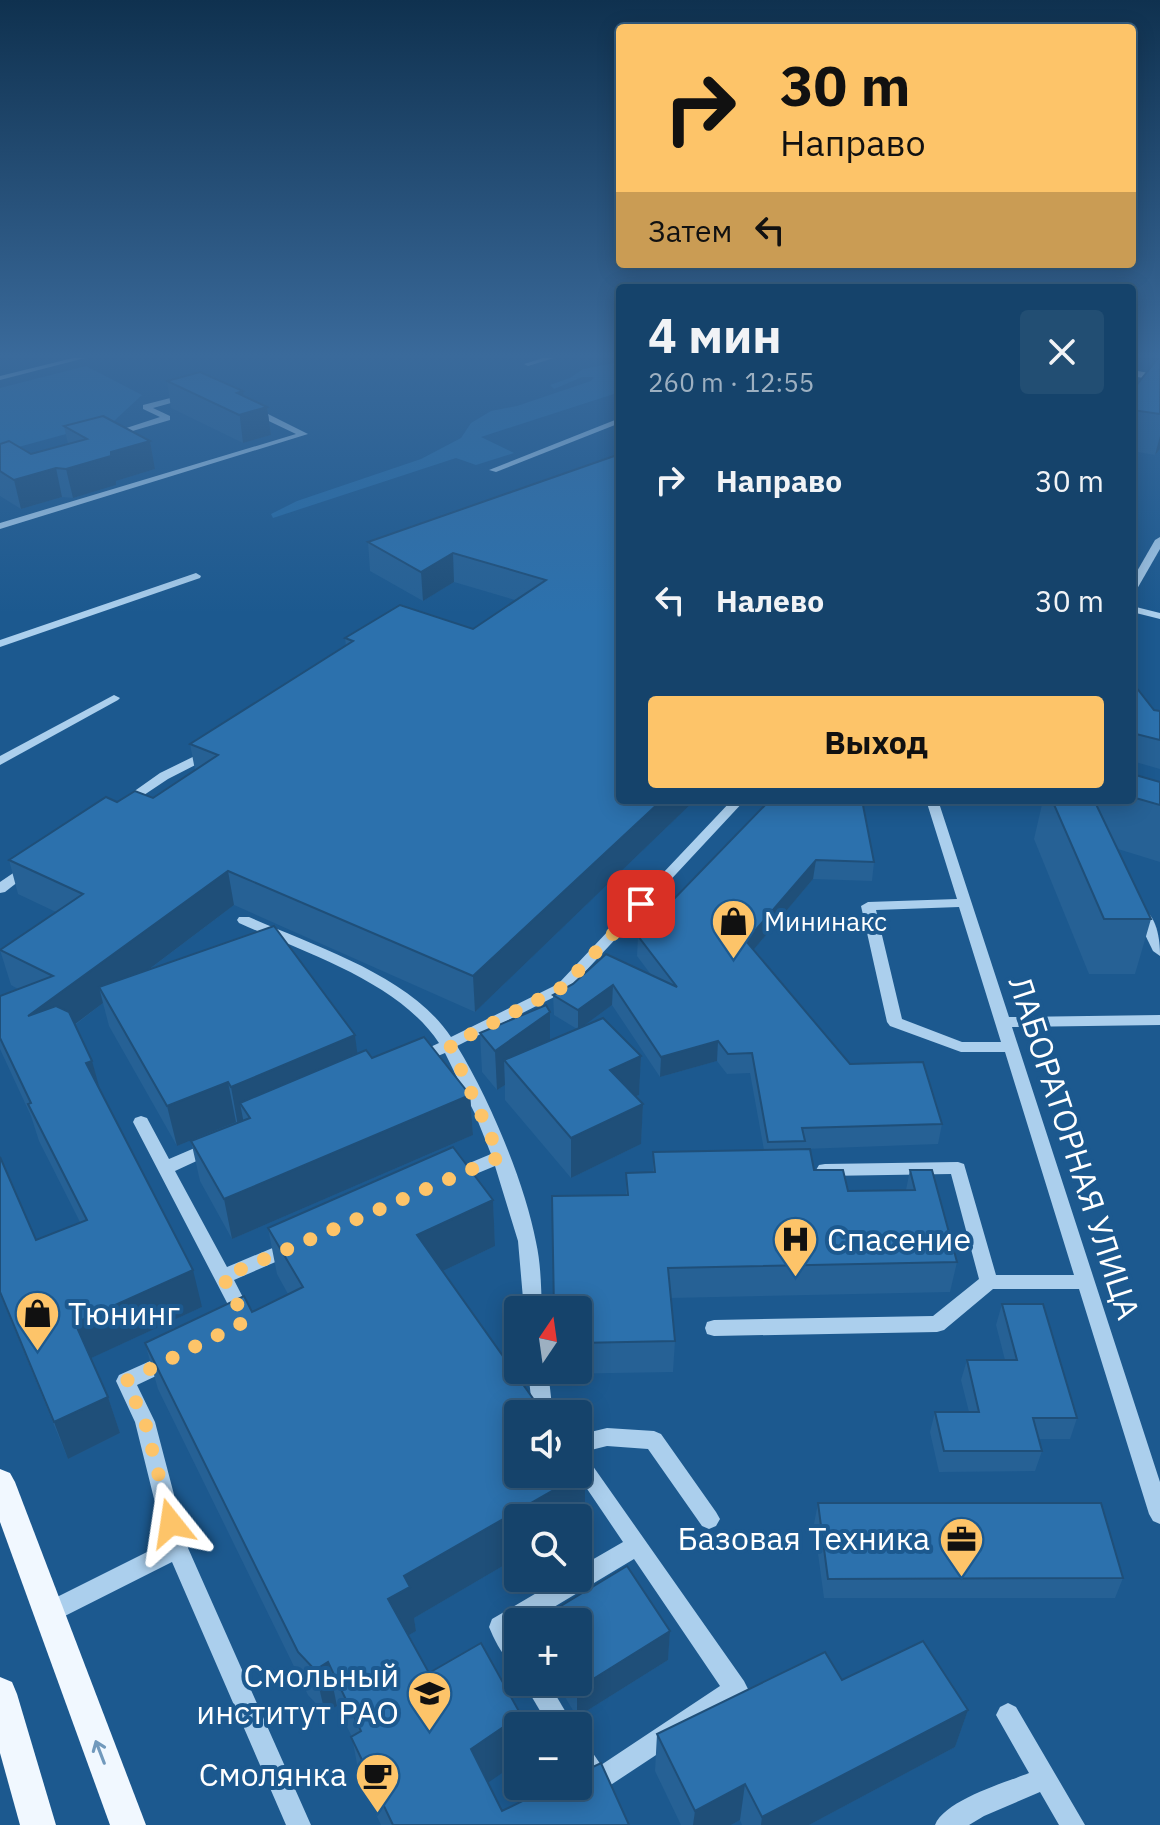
<!DOCTYPE html>
<html lang="ru">
<head>
<meta charset="utf-8">
<style>
	body { margin:0; font-family:"IBM Plex Sans",sans-serif; background:#224e73; color:#f1f3f6; height:100vh; display:flex; flex-direction:column; font-size:30px; white-space:nowrap }
	* { box-sizing:border-box; margin:0 }
	p { font-size:26px; color:#9db0c1 }
	.icon { flex:none; width:44px; height:44px; fill:none; stroke:currentColor; stroke-width:2; stroke-linecap:round; stroke-linejoin:round }
	.map { position:relative; flex:1; overflow:hidden }
	.side { position:absolute; left:616px; top:284px; width:520px; height:520px; display:flex; flex-direction:column; background:#15436b; border-radius:8px; box-shadow:0 4px 20px #0003,0 0 0 2px #345c7e }
	.side>* { flex:none }
	.hud { position:absolute; left:616px; top:24px; width:520px; height:244px; border-radius:8px; box-shadow:0 4px 20px #0003,0 0 0 2px #345c7e; background:#fdc469; color:#111; overflow:hidden }
	.needle { width:52px; rotate:13deg }
	.controls { position:absolute; left:504px; top:1296px; display:grid; gap:16px }
	.controls a { display:grid; place-items:center; width:88px; height:88px; border-radius:8px; background:#15436b; box-shadow:0 4px 20px #0003,0 0 0 2px #345c7e; font-size:40px }
	.pin { position:absolute; display:grid; place-items:center; width:68px; height:68px; color:#fff; margin:-34px; border-radius:16px; box-shadow:0 4px 12px #0006 }
	.me { position:absolute; width:88px; margin:-44px; rotate:345deg; stroke-linejoin:round; filter:drop-shadow(0 0 6px #0008) }
	.turn { display:flex; align-items:center; gap:28px; height:168px; padding:0 32px; font-size:36px }
	.turn .icon { width:104px; height:104px; stroke-width:2.5 }
	.turn b { display:block; font-size:56px; line-height:68px }
	.then { display:flex; align-items:center; height:76px; padding:0 32px; background:#0003; gap:16px; font-size:30px }
	.round { display:grid; place-items:center; flex:none; width:84px; height:84px; border-radius:8px; background:#224e73 }
	.headline { display:flex; align-items:center; justify-content:space-between; height:136px; padding:0 32px }
	h1 { font-size:48px; font-weight:700; line-height:60px }
	.cta { display:flex; gap:16px; margin-top:auto; padding:16px 32px }
	.cta a { flex:1; height:92px; border-radius:8px; background:#fdc469; color:#111; font-size:32px; font-weight:700; line-height:92px; text-align:center }
	ul { padding:0; list-style:none }
	li { display:flex; align-items:center; gap:24px; height:120px; padding:0 32px }
	li div { flex:1 }
	li b { display:block; font-size:30px }
	li em { font-style:normal }
	.map>svg:first-child { display:block }
</style>
</head>
<body>
<div class="map">
<svg width="1160" height="1825" viewBox="0 0 1160 1825">
	<rect width="100%" height="100%" fill="#1c598f"/>
	<g fill="#266da8">
		<path d="M620,362V392L481,437L514,453L476,465L456,458L273,518L271,514L297,501L421,459L461,438L471,423L491,411L517,406L591,381L594,377H582L554,389L550,385L570,378L583,369Z"/>
		<path d="M86,366L142,395L114,421L0,452V388Z"/>
	</g>
	<g fill="none" stroke-linecap="round" stroke-linejoin="round">
		<g fill="#abcfed" fill-rule="evenodd">
			<path d="M73,358H85L0,380V376Z"/>
			<path d="M543,358H554L528,366L524,364Z"/>
			<path d="M186,394L190,396L189,398L153,408L170,416V420L112,437L108,434L160,417L143,409V405Z"/>
			<path d="M250,408H256L308,434L0,529V523L296,434L250,412Z"/>
			<path d="M620,418V423L496,472L489,470Z"/>
			<path d="M1160,537V549L1137,589L1132,592V580L1155,540Z"/>
			<path d="M196,573L201,576L200,578L0,647V640Z"/>
			<path d="M1132,606L1160,613V619L1132,612Z"/>
			<path d="M114,695L120,698L118,700L0,765V756Z"/>
			<path d="M207,750L211,751L213,754L211,757L168,779L129,805L125,806L119,802L160,773Z"/>
			<path d="M732,800H745L568,990L457,1046C489,1098 525,1183 536,1242C541,1264 541,1287 542,1310H524L518,1241L495,1166L454,1183L448,1182L445,1177L448,1172L491,1154L475,1114L445,1053L421,1063L415,1062L413,1058L415,1054L439,1043C399,982 303,952 239,923L237,920L239,917H249C314,946 410,975 451,1037L558,984Z"/>
			<path d="M926,800H938L1009,1017L1160,1015V1025L1012,1027L1160,1482V1524L1153,1521L1149,1514L1079,1289H993L944,1330L937,1332L714,1336L707,1334L705,1328L707,1322L714,1320L933,1316L979,1279L951,1174L825,1176L819,1175L816,1170L819,1165L825,1164L958,1162L964,1164L996,1275H1074L1005,1052H961L890,1026L887,1022L861,906L868,902L957,899ZM959,907L1001,1042H962L902,1019L876,910Z"/>
			<path d="M28,863L33,864L35,867L33,870L5,892L0,893V882Z"/>
			<path d="M1141,908C1157,915 1160,939 1160,956L1153,951L1134,912Z"/>
			<path d="M141,1116L147,1118L169,1159L204,1144L210,1142L216,1144L218,1148L216,1152L175,1171L227,1267L282,1244L288,1242L294,1244L297,1249L294,1254L234,1280L253,1317L251,1322L244,1325L237,1322L133,1122L135,1118Z"/>
			<path d="M168,1353L175,1355L178,1361L175,1367L137,1385L155,1422L188,1548L311,1825H286L172,1562L47,1625L39,1622L36,1614L39,1606L165,1543L135,1422L116,1381L119,1375Z"/>
			<path d="M528,1370H548L552,1406L556,1414H536L532,1407Z"/>
			<path d="M607,1428L654,1431L661,1434L716,1512L720,1519L716,1526L709,1529L702,1526L648,1449L607,1446L583,1452L744,1681L748,1689L744,1697L597,1794C574,1785 578,1760 578,1739L586,1743L601,1765L720,1686L634,1559L529,1622H518V1629L515,1630L518,1635V1666C504,1661 495,1641 489,1627L492,1619L562,1578H578V1568L623,1542L577,1474L578,1435Z"/>
			<path d="M523,1682H548L574,1726H549Z"/>
			<path d="M1008,1703L1016,1707L1085,1825H1059L1040,1792L984,1816L969,1825H935C945,1800 1004,1783 1029,1773L996,1715L1000,1707Z"/>
		</g>
		<g fill="#f1f8ff" fill-rule="evenodd">
			<path d="M1132,370L1160,375V381L1132,376Z"/>
			<path d="M0,1469L10,1473L15,1482L146,1825H110L0,1522Z"/>
			<path d="M0,1677L12,1682L17,1694L56,1825H20L0,1753Z"/>
		</g>
	</g>
	<g fill="#266195">
		<path d="M1160,358V449L1155,455L1132,451V391Z"/>
		<path d="M167,381L243,391V396L267,407L271,435L243,443L171,408Z"/>
		<path d="M64,426L150,441L155,469L116,481V485L73,498L62,497L21,509L0,496V444L31,454L68,444Z"/>
		<path d="M620,454V800H695L475,1012L234,905L147,971L355,1035L357,1053L470,1095L473,1135L232,1239L200,1181L191,1141L237,1123L236,1122L177,1146L109,1026L103,1003L75,1025L100,1090L202,1307L91,1358L108,1397L120,1433L68,1459L0,1294V1292L36,1240L80,1222L39,1141L31,1116L0,1049V996L18,989L11,985L0,950L56,912L18,894L9,860L117,802L153,798L195,770L190,744L346,646L345,638L473,629L515,600L454,582L423,601L370,571L368,542Z"/>
		<path d="M1132,682L1154,710L1160,711V769L1132,761Z"/>
		<path d="M1132,774L1160,782V862L1118,849L1151,919L1135,974H1089L1034,839L1043,800H1132Z"/>
		<path d="M770,800L874,862L872,881L813,879L754,949L850,1064L942,1124L938,1144L804,1149L814,1170L848,1191L906,1190L910,1170L957,1262L950,1292L671,1298L675,1341L673,1372L555,1374V1370H578V1310L626,1195V1173L653,1172V1152L764,1150L750,1073L727,1074L717,1061L660,1077L612,1005L583,1026L641,1056L639,1095L636,1097L643,1104L641,1144L571,1178L505,1100V1085L497,1090L482,1072L480,1033L550,1012V1040L577,1029L554,1015L553,995L652,976L637,956L638,936Z"/>
		<path d="M493,1200L495,1246L443,1271L585,1472V1517L518,1518V1557L414,1618L416,1631L409,1635L429,1673L521,1715L522,1726H518L488,1782L502,1811L629,1825H381L360,1780L352,1737L337,1706L325,1713L308,1695L158,1389L145,1343L252,1312L288,1294L277,1274L268,1228Z"/>
		<path d="M1002,1304L1077,1418L1070,1439H1038L1042,1451L1035,1471L939,1472L930,1432L935,1412H969L961,1380L967,1360H1005L996,1325Z"/>
		<path d="M818,1503L1123,1578L1115,1598H824L814,1524Z"/>
		<path d="M627,1566L670,1631L668,1660L577,1717L556,1682H578V1622H536V1621Z"/>
		<path d="M842,1680L968,1710L955,1747L809,1825H742L740,1820L731,1825H681L655,1771L657,1734Z"/>
	</g>
	<g fill="#1f4f79">
		<path d="M243,391L246,413L267,407L271,435L243,443L237,393Z"/>
		<path d="M1160,436V449L1155,455Z"/>
		<path d="M150,441L155,469L116,481V485L73,498L66,469L111,452Z"/>
		<path d="M56,468L62,497L21,509L14,480Z"/>
		<path d="M453,553L454,582L423,601L421,572Z"/>
		<path d="M662,800H695L475,1012L473,976Z"/>
		<path d="M816,860L813,879L745,960L746,941Z"/>
		<path d="M228,871L234,905L107,1001L99,987L103,1003L38,1052L28,1016Z"/>
		<path d="M613,985L612,1005L578,1030V1010Z"/>
		<path d="M550,1012V1051L504,1060L505,1085L497,1090L495,1051Z"/>
		<path d="M355,1035L360,1074L240,1103L244,1124L238,1126L231,1087Z"/>
		<path d="M718,1041L717,1061L660,1077L661,1057Z"/>
		<path d="M641,1056L639,1095L609,1109L610,1070Z"/>
		<path d="M92,1061L102,1097L86,1063Z"/>
		<path d="M228,1082L236,1122L177,1146L167,1106Z"/>
		<path d="M470,1095L473,1135L232,1239L224,1199Z"/>
		<path d="M643,1104L641,1144L571,1178V1138Z"/>
		<path d="M493,1200L495,1246L422,1281L417,1235Z"/>
		<path d="M193,1270L202,1307L87,1360L75,1323Z"/>
		<path d="M108,1397L120,1433L68,1459L54,1422Z"/>
		<path d="M585,1472V1517L578,1521V1518H518V1557L414,1618L416,1631L395,1643L388,1599L404,1576Z"/>
		<path d="M670,1631L668,1660L577,1717V1689Z"/>
		<path d="M328,1662L337,1706L325,1713L315,1670Z"/>
		<path d="M968,1710L955,1747L809,1825H761L762,1817Z"/>
		<path d="M521,1715L522,1726H518V1762L476,1791L471,1749Z"/>
		<path d="M745,1784L740,1820L731,1825H693L695,1811Z"/>
	</g>
	<g fill="#2c71ad" stroke="#1f4f79" stroke-width="2">
		<path d="M1158,358H1160V414L1132,410V391Z"/>
		<path d="M200,372L243,391L237,393L267,407L239,415L167,381Z"/>
		<path d="M103,416L150,441L111,452V456L66,469L56,468L14,480L0,471V444L9,441L31,454L87,439L64,426Z"/>
		<path d="M620,454V800H662L473,976L228,871L28,1016L56,1006L69,1012L92,1061L86,1063L193,1270L75,1323L108,1397L54,1422L0,1292V1157L36,1240L87,1220L28,1104L31,1103L0,1038V996L53,976L0,950L83,894L9,860L106,797L117,802L135,791L153,798L218,755L190,744L353,641L345,638L400,605L473,629L546,580L453,553L421,572L368,542Z"/>
		<path d="M1132,682L1154,710L1160,711V740L1132,733Z"/>
		<path d="M1132,774L1160,782V805L1132,797Z"/>
		<path d="M770,800H862L874,862L816,860L746,941L850,1064L923,1062L942,1124L802,1128L805,1141L768,1142L752,1053L728,1054L718,1041L661,1057L613,985L578,1010L553,995L573,984L606,954L677,987L638,936Z"/>
		<path d="M1052,800H1094L1151,919H1104Z"/>
		<path d="M274,926L355,1035L231,1087L228,1082L167,1106L99,987Z"/>
		<path d="M546,1005L550,1012L495,1051L480,1033Z"/>
		<path d="M603,1018L641,1056L610,1070L643,1104L571,1138L504,1060Z"/>
		<path d="M424,1037L470,1095L224,1199L191,1141L250,1118L240,1103L366,1050L372,1058Z"/>
		<path d="M453,1147L493,1200L417,1235L544,1414H518V1474H578V1462L585,1472L404,1576L410,1587L388,1599L429,1673L481,1643L521,1715L471,1749L502,1811L553,1786H578V1774L601,1763L629,1825H393L351,1737L361,1731L328,1662L315,1670L298,1652L145,1343L244,1296L252,1312L303,1287L268,1228Z"/>
		<path d="M810,1149L814,1170H843L848,1191L915,1190L910,1170H932L957,1262L668,1268L675,1341L578,1343V1310H554L552,1196L628,1195L626,1173L655,1172L653,1152Z"/>
		<path d="M1002,1304H1043L1077,1418H1033L1042,1451H944L935,1412H979L967,1360H1017Z"/>
		<path d="M818,1503H1101L1123,1578L828,1579Z"/>
		<path d="M627,1566L670,1631L577,1689L573,1682H578V1622H537L536,1621Z"/>
		<path d="M923,1641L968,1710L762,1817L745,1784L695,1811L657,1734L825,1652L842,1680Z"/>
	</g>
	<defs><path id="oneway-shaft" d="M-6 0H5M1.5-3L5.5 0L1.5 3" fill="none" stroke-width="1.6" stroke-linecap="round" stroke-linejoin="round" transform="scale(2)"/></defs>
	<use stroke="#7199bc" href="#oneway-shaft" transform="translate(100 1752) rotate(-111)"/>
	<linearGradient id="sky" x2="0" y2="1"><stop stop-color="#0f314f"/><stop offset="0.58" stop-color="#3a6a9b"/><stop offset="1" stop-color="#3a6a9b" stop-opacity="0"/></linearGradient>
	<rect width="1160" height="613" fill="url(#sky)"/>
	<g fill="none" stroke-linecap="round" stroke-linejoin="round">
		<path stroke="#fdc469" stroke-width="14" stroke-dasharray="0 25.2" d="M171,1523L145,1422L126,1381L246,1321L223,1277L500,1157L450,1045L563,987L641,904"/>
	</g>
	<defs>
		<symbol id="shop-pin" viewBox="-11 -11 22 30"><path d="M0 17L-7.5 6A9.5 9.5 0 1 1 7.5 6Z" fill="#fdc469" stroke="#1c598f"/><path d="M-5-2.5h2.3a2.7 3.5 0 0 1 5.4 0H5L5.5 6h-11ZM-1.5-2.5h3a1.5 2.3 0 0 0-3 0Z" fill="#111"/></symbol>
		<symbol id="hospital-pin" viewBox="-11 -11 22 30"><path d="M0 17L-7.5 6A9.5 9.5 0 1 1 7.5 6Z" fill="#fdc469" stroke="#1c598f"/><path d="M-5-5h3v3.5h4V-5h3V5h-3V1.5h-4V5h-3Z" fill="#111"/></symbol>
		<symbol id="office-pin" viewBox="-11 -11 22 30"><path d="M0 17L-7.5 6A9.5 9.5 0 1 1 7.5 6Z" fill="#fdc469" stroke="#1c598f"/><path d="M-6-3h4V-5.5h4V-3h4V5H-6ZM-1-4.5V-3h2v-1.5ZM-6 0V1H6V0Z" fill="#111"/></symbol>
		<symbol id="university-pin" viewBox="-11 -11 22 30"><path d="M0 17L-7.5 6A9.5 9.5 0 1 1 7.5 6Z" fill="#fdc469" stroke="#1c598f"/><path d="M0-5L7-2L0 1L-7-2ZM-4 1L0 2.5L4 1V4Q0 6-4 4Z" fill="#111"/></symbol>
		<symbol id="cafe-pin" viewBox="-11 -11 22 30"><path d="M0 17L-7.5 6A9.5 9.5 0 1 1 7.5 6Z" fill="#fdc469" stroke="#1c598f"/><path d="M-5.5-4.5H6V0H3Q3 3.5 0 3.5H-2.5Q-5.5 3.5-5.5 0ZM3-3.2v2h1.7v-2ZM-6 4.5H4V6H-6Z" fill="#111"/></symbol>
	</defs>
	<g fill-rule="evenodd">
		<use href="#shop-pin" x="708" y="896" width="51" height="69"/>
		<use href="#hospital-pin" x="770" y="1214" width="51" height="69"/>
		<use href="#shop-pin" x="12" y="1288" width="51" height="69"/>
		<use href="#office-pin" x="936" y="1514" width="51" height="69"/>
		<use href="#university-pin" x="404" y="1668" width="51" height="69"/>
		<use href="#cafe-pin" x="352" y="1750" width="51" height="69"/>
	</g>
	<g text-anchor="middle" stroke-width="8" stroke-linejoin="round" paint-order="stroke">
		<g font-size="26" fill="#fff" stroke="#1c598f" text-anchor="start">
			<text x="764" y="931">Мининакс</text>
		</g>
		<g font-size="32" fill="#fff" stroke="#1c598f">
			<text transform="translate(1074 1148) rotate(72)" y="11">ЛАБОРАТОРНАЯ УЛИЦА</text>
		</g>
		<g font-size="32" fill="#fff" stroke="#1c598f" text-anchor="end">
			<text x="827" y="1251" text-anchor="start">Спасение</text>
			<text x="68" y="1325" text-anchor="start">Тюнинг</text>
			<text x="930" y="1550">Базовая Техника</text>
			<text x="399" y="1687">Смольный<tspan x="399" dy="37">институт РАО</tspan></text>
			<text x="347" y="1786">Смолянка</text>
		</g>
	</g>
</svg>
<div class="controls">
<a><svg class="needle" viewBox="-14 -14 28 28"><path d="M0-13l5 13h-10z" fill="#e53935"/><path d="M0 13l5-13h-10z" fill="#9db0c1"/></svg></a>
<a><svg class="icon" aria-label="sound" viewBox="0 0 24 24"><path d="M4 9h4l5-4v14l-5-4H4zM17 9q2 3 0 6"/></svg></a>
<a><svg class="icon" aria-label="search" viewBox="0 0 24 24"><circle cx="10" cy="10" r="6"/><path d="M15 15l6 6"/></svg></a>
<a>+</a>
<a>−</a>
</div>
<div class="pin" style="left:641px;top:904px;background:#d93025"><svg class="icon" aria-label="arrive" viewBox="0 0 24 24"><path d="M6 21V4h12l-3 4 3 4H6"/></svg></div>
<svg class="me" style="left:171px;top:1523px" viewBox="-20 -20 40 40"><path d="M0-17L14 15 0 8-14 15z" fill="#fdc469" stroke="#fff" stroke-width="4"/></svg>
<div class="hud">
<div class="turn"><svg class="icon" aria-label="right" viewBox="0 0 24 24"><path d="M7 20v-9h11M14 6l5 5-5 5"/></svg><div><b>30 m</b>Направо</div></div>
<div class="then">Затем<svg class="icon" aria-label="left" viewBox="0 0 24 24"><path d="M17 20v-9H6M10 6l-5 5 5 5"/></svg></div>
</div>
<section class="side">
<div class="headline"><div><h1>4 мин</h1><p>260 m · 12:55</p></div><a class="round"><svg class="icon" aria-label="close" viewBox="0 0 24 24"><path d="M6 6l12 12M18 6L6 18"/></svg></a></div>
<ul>
<li><svg class="icon" aria-label="right" viewBox="0 0 24 24"><path d="M7 20v-9h11M14 6l5 5-5 5"/></svg><div><b>Направо</b></div><em>30 m</em></li>
<li><svg class="icon" aria-label="left" viewBox="0 0 24 24"><path d="M17 20v-9H6M10 6l-5 5 5 5"/></svg><div><b>Налево</b></div><em>30 m</em></li>
</ul>
<div class="cta"><a>Выход</a></div>
</section>
</div>
</body>
</html>
